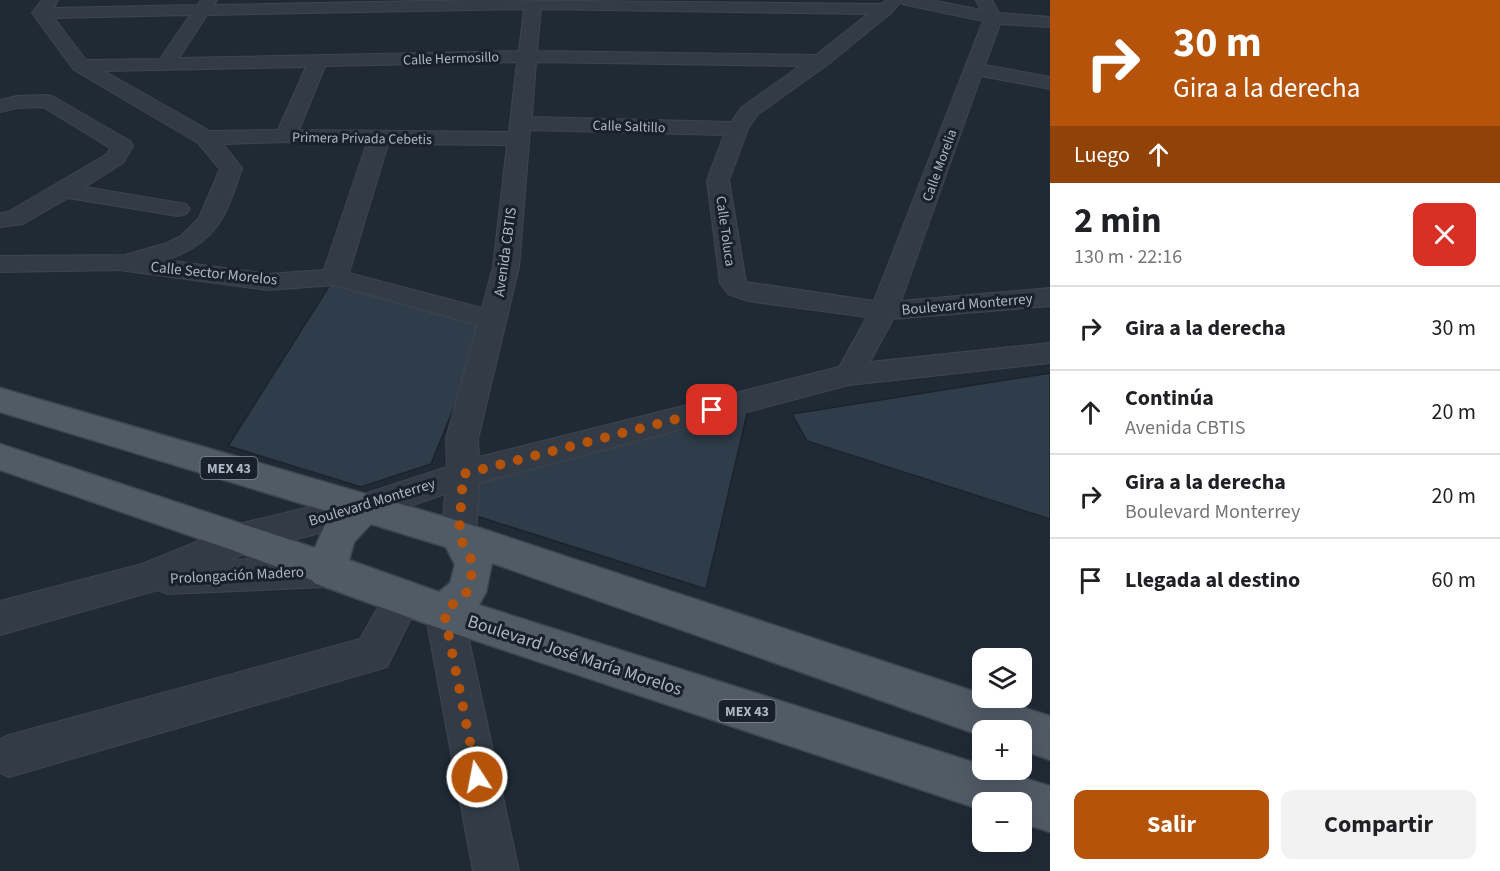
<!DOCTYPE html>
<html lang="es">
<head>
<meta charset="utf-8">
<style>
	body { margin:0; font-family:"Source Sans 3",sans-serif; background:#f2f2f2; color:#202124; height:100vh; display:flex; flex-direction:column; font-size:22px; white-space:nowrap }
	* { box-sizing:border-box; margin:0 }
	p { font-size:20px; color:#757577 }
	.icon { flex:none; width:33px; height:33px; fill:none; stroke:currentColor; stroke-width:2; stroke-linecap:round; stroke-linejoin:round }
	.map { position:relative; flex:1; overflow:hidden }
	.details { display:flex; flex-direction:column; background:#fff; width:450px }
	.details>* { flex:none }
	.banner { background:#b45309; color:#fff; overflow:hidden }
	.fabs { position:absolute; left:972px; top:648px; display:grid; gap:12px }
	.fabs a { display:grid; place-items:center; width:60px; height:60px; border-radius:12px; background:#fff; box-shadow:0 6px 24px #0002; font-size:30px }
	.pin { position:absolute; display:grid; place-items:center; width:51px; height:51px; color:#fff; margin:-26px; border-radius:12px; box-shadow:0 3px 9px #0006 }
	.me { position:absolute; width:66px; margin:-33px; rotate:349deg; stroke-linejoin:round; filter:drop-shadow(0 0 4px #0008) }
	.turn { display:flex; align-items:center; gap:21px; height:126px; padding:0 24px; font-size:27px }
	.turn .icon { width:78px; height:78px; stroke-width:2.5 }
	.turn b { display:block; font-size:42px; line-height:51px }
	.then { display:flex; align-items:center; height:57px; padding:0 24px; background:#0003; gap:12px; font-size:22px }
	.round { display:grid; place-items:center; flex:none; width:63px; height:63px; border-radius:12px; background:#f2f2f2 }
	.head { display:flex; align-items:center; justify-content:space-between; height:102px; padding:0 24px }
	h1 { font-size:36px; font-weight:700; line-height:45px }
	.action { display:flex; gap:12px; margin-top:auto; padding:12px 24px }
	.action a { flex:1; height:69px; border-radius:12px; background:#b45309; color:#fff; font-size:24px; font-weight:700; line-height:69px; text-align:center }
	.action a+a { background:#f2f2f2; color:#202124 }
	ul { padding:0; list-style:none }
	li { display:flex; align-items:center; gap:18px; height:84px; padding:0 24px; border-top:2px solid #e0e0e0 }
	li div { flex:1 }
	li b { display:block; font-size:22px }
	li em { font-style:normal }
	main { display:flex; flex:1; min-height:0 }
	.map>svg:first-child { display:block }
</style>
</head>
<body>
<main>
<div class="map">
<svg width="1050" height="871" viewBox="0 0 1050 871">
	<rect width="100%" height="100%" fill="#202a35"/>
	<g fill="#2f3c49" stroke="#1b232c" stroke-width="1.5">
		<path d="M333,280L489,321L431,464L361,487L228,446Z"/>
		<path d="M1050,373V519L807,441L792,414Z"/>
		<path d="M749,405L706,589L476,516L477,470Z"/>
	</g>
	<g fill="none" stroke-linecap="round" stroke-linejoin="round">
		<defs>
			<g id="minor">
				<path d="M42,0H58L54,8L197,5L201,0H217L214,5L473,0L881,4L887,0H897L899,4L891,13L827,65L757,115L748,129L729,180L746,282L874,301L983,21L902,4L900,0H932L981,10L976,0H992L999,13L1050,17V27L1000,24L985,65L1050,77V89L981,76L901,301L1050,288V306L893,319L870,362L1050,343V363L849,385L479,483L476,536L471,546L459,551L447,546L442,536L445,494L364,522L249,551L230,560L327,555L340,560L345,571L340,582L327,587L168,594L158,590L0,635V601L142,564L243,523L364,494L447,467L446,439L477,325L335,285L268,290L120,270L0,272V256L125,255L167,243L181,236L199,218L220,169L198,143L74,70L32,13ZM524,9L519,51L179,58L207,15ZM541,9L868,14L816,55L537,51ZM190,15L160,59L86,60L54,18ZM517,62L509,132L299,130L325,66ZM536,62L800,66L742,107L731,122L532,117ZM306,67L278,130L210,131L104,71ZM530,130L724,135L707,180L720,283L728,294L748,301L867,317L839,367L479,457L478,439L519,267ZM286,142L367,143L324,270L268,274L165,260C216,245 227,215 242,168L223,144ZM388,144L507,145L493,267L482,308L349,273Z"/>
				<path d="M47,95L54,97L130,141L133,146L123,163L85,187L186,204L190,209L186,214L178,216L68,198L23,224L0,227V213L8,212L107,154L110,148L43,107L17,108L0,112V100L17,96Z"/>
				<path d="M403,582L416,586L421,598L387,667L9,777L0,773V739L9,735L360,639L390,586Z"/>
				<path d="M444,595L457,600L463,612L519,871H473L425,612L431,600Z"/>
			</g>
			<path id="major" d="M0,388L459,521L982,694V698H994L1050,716V760L1022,750V730H982V736L492,563L486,592L479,605L982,765V770H998L1050,786V832L1022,823V802H982V810L444,630L314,583L312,580L232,550L0,470V444L315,548L325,524L336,514L0,412ZM371,524L446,547L455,565L450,583L439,592L349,560L354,542Z"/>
		</defs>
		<use href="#minor" stroke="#3d454f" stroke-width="2"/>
		<use href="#major" stroke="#3d454f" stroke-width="3"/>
		<use href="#minor" fill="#333c46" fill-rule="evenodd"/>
		<use href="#major" fill="#515b66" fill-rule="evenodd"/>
	</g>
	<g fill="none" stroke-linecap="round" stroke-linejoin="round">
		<path stroke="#b45309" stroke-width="10" stroke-dasharray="0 18" d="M477,777L444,612L467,592L474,565L459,536L463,474L712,410"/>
	</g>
	<g text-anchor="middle" stroke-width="6" stroke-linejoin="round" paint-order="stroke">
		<g font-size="14" fill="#adb7c3" stroke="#19212a">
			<text transform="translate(451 58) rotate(-2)" y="5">Calle Hermosillo</text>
			<text transform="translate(629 126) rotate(2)" y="5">Calle Saltillo</text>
			<text transform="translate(362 138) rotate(1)" y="5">Primera Privada Cebetis</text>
			<text transform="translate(939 165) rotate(-70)" y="5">Calle Morelia</text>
			<text transform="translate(726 231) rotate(82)" y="5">Calle Toluca</text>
		</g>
		<g fill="#19212a" stroke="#818a95" stroke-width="1.5">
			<rect x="200.5" y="457" width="57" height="22" rx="4.5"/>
			<rect x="718.5" y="700" width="57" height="22" rx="4.5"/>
		</g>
		<g font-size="14" font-weight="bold" fill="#adb7c3">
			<text x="229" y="473">MEX 43</text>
			<text x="747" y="716">MEX 43</text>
		</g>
		<g font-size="15" fill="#adb7c3" stroke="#19212a">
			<text transform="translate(505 252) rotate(-82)" y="5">Avenida CBTIS</text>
			<text transform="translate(214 273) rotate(6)" y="5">Calle Sector Morelos</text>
			<text transform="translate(967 304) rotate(-5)" y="5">Boulevard Monterrey</text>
			<text transform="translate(372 502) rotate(-17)" y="5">Boulevard Monterrey</text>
			<text transform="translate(237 575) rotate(-3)" y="5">Prolongación Madero</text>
		</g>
		<g font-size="18" fill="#adb7c3" stroke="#19212a">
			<text transform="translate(575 655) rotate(18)" y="6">Boulevard José María Morelos</text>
		</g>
	</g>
</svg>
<div class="fabs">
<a><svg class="icon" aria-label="layers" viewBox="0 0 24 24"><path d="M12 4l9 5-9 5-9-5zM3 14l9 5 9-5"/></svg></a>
<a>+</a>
<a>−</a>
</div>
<div class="pin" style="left:712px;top:410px;background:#d93025"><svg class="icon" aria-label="arrive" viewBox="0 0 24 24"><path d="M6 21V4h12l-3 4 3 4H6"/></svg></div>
<svg class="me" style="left:477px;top:777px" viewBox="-20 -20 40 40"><circle r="17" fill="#b45309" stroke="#fff" stroke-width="3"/><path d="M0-11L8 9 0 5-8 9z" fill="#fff"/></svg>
</div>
<section class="details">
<div class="banner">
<div class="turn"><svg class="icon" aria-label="right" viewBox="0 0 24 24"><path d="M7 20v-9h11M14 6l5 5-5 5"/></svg><div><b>30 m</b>Gira a la derecha</div></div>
<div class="then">Luego<svg class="icon" aria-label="ahead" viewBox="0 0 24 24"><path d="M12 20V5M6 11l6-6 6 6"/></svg></div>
</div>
<div class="head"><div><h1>2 min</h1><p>130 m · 22:16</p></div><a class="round" style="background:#d93025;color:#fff"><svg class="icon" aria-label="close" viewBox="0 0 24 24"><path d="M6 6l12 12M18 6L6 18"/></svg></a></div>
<ul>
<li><svg class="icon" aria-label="right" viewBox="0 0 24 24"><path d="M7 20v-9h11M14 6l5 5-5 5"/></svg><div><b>Gira a la derecha</b></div><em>30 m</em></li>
<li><svg class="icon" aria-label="ahead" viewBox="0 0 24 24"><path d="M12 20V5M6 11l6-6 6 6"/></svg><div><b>Continúa</b><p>Avenida CBTIS</p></div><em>20 m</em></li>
<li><svg class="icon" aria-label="right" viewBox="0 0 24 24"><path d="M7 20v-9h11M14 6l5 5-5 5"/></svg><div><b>Gira a la derecha</b><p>Boulevard Monterrey</p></div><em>20 m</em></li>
<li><svg class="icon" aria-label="arrive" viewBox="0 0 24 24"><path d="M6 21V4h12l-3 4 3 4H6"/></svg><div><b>Llegada al destino</b></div><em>60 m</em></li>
</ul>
<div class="action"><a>Salir</a><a>Compartir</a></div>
</section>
</main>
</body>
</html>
